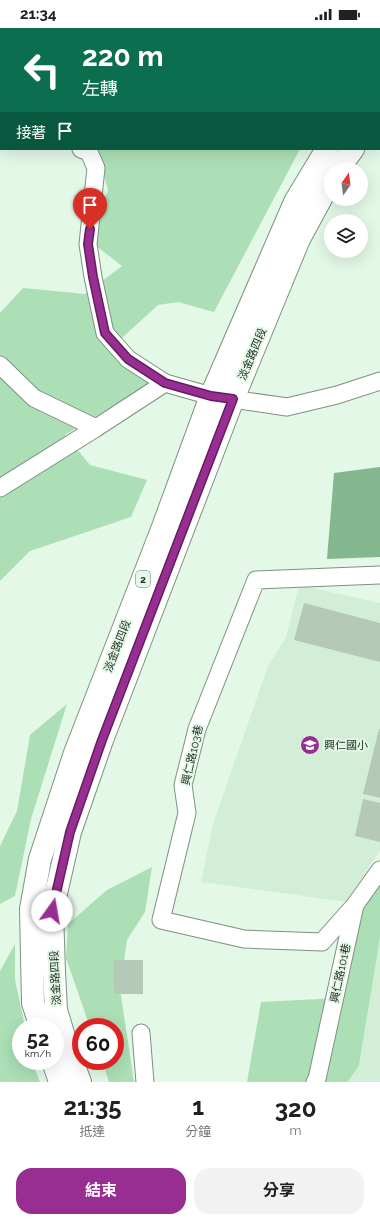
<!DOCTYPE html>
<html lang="zh-TW">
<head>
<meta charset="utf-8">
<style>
	body { margin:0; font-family:Raleway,"Noto Sans TC",sans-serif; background:#f2f2f2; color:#202124; height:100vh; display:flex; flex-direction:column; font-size:15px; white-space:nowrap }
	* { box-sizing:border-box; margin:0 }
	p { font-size:13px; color:#757577 }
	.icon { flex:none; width:22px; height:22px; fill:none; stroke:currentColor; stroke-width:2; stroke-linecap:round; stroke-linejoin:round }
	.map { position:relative; height:1054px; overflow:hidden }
	.panel { display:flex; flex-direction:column; background:#fff; flex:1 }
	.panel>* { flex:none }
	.guide { position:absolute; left:0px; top:0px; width:380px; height:122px; box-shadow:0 4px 16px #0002; background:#0b6e4f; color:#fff; overflow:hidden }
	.needle { width:26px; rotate:14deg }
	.controls { position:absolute; left:324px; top:134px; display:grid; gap:8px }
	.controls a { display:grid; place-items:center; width:44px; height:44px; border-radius:50%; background:#fff; box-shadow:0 4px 16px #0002; font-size:20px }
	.speed { position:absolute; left:12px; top:990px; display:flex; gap:8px; font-size:20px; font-weight:700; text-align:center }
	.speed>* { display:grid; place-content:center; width:52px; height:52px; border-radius:50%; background:#fff; box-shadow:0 4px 16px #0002; line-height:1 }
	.speed small { font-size:10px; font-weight:400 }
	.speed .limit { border:6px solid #d22; background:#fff; color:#111 }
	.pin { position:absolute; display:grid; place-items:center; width:34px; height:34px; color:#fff; margin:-41px -17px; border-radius:50% 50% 50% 0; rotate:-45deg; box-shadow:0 0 4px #0007 }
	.pin .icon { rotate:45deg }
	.me { position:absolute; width:44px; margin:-22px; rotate:13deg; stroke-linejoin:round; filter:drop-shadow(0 0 3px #0008) }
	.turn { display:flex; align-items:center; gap:14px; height:84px; padding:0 16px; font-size:18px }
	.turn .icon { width:52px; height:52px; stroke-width:2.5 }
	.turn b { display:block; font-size:28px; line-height:34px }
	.then { display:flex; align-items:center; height:38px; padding:0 16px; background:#0003; gap:8px; font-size:15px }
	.eta { display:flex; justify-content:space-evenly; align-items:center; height:68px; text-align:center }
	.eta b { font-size:24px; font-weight:700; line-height:28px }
	.primary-button { display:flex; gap:8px; margin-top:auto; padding:8px 16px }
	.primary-button a { flex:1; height:46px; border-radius:16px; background:#982e91; color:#fff; font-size:16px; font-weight:700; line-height:46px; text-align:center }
	.primary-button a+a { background:#f2f2f2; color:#202124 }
	.status { display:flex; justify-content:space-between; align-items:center; height:28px; padding:0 20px; background:#fff; direction:ltr }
	.status svg { height:11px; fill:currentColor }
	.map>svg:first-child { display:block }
</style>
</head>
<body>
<div class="status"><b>21:34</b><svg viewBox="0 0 49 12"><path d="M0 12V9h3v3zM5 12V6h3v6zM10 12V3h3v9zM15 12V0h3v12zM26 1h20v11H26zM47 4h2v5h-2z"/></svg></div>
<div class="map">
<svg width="380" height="1054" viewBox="0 0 380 1054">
	<rect width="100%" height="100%" fill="#e3f8e7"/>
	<g fill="#d3eed7">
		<path d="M299,557L380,575V822L347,874L201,854L213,796L268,638L286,609Z"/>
		<path d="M380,910V1054H348L359,1037Z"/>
	</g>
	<g fill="#acdfb6">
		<path d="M0,0H380V15L379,16V1H1V87H0Z"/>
		<path d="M88,121H300L214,284L178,274L158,277L112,319L151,355L65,407L90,437L147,452L131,489L30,523L0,553V285L23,260L85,266L122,238L95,217L97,193L108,162L99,130Z"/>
		<path d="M67,676L31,791L15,868L0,876V818L17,783L30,707Z"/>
		<path d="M152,839L145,884L127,912L120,961L134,1054H109L102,1033H115V999H90L66,930L68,896L107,862Z"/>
		<path d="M380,854V910L359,1037L348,1054H247L261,974L338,970L361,878Z"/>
		<path d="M15,916V951L25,999H21V1033H32L40,1054H0V943Z"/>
	</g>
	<path fill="#83b88f" d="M380,439V529L327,531L334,445Z"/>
	<g fill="#b5c9b8">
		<path d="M304,575L380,595V634L294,612Z"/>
		<path d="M379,701H380V770L363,766Z"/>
		<path d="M363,771L380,775V814L355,808Z"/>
		<path d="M113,932H143V966H114Z"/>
	</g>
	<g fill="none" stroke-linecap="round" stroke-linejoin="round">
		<defs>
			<g id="street">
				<path d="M0,103H1"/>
				<path d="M81,121L89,124L96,140L88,216L93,249L105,305L128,331L165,355"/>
				<path d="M0,337L34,370L96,400L165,355L211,368L287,379L337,367L380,353"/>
				<path d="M0,460L96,400"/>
				<path d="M355,877L322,914L244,911L161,892L187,785L183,757L197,701L256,552L380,547"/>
				<path d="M141,1005L145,1054"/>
				<path d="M315,1054L317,1051L355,877L380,842"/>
			</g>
			<g id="primary">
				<path d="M379,53L380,52"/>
				<path d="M379,87L380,86"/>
				<path d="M338,141L353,121"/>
				<path d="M41,999L33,975L31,881L40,831L75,725L163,499L211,368L295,174L327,121"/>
				<path d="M53,1033L60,1054"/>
				<path d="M80,1054L67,1019L56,982L54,944L52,883L70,804L102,712L233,371L299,211L331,152"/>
			</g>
		</defs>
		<use href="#street" stroke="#7e9181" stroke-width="19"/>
		<use href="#primary" stroke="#7e9181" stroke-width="24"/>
		<use href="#street" stroke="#fff" stroke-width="17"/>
		<use href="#primary" stroke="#fff" stroke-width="22"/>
	</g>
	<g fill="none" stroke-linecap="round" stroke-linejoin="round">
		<defs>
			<path id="route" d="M52,883L70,804L102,712L233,371L211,368L165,355L128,331L105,305L93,249L88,216L90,201"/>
		</defs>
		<use href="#route" stroke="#631e5e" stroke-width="10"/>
		<use href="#route" stroke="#982e91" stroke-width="7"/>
	</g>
	<defs>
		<symbol id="school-disc" viewBox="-11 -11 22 22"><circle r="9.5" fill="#982e91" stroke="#e3f8e7"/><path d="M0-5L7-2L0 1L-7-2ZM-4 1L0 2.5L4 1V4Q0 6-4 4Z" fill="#fff"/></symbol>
	</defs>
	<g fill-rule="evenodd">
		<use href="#school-disc" x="299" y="706" width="22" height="22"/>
	</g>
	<g text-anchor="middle" stroke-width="4" stroke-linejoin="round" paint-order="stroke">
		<rect fill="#e3f8e7" stroke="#5f6b61" stroke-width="1" x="136" y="543" width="14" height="16" rx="3"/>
		<g font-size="10" font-weight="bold" fill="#262e28">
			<text x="143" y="555">2</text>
		</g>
		<g font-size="11" fill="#262e28" stroke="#e3f8e7">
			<text transform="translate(252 326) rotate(-67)" y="4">淡金路四段</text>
			<text transform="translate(117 618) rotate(-69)" y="4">淡金路四段</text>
			<text transform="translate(192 727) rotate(-77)" y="4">興仁路103巷</text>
			<text transform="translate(340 945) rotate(-78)" y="4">興仁路101巷</text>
			<text transform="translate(55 950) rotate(-93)" y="4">淡金路四段</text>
		</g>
		<g font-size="11" fill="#262e28" stroke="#e3f8e7" text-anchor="start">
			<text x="324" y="721">興仁國小</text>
		</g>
	</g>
</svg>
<div class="controls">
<a><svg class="needle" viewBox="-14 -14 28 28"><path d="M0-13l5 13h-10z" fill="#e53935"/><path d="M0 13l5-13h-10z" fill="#757577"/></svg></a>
<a><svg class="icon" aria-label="layers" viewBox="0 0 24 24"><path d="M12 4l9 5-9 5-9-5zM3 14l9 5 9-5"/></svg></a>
</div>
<div class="speed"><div>52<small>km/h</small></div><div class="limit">60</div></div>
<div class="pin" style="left:90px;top:201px;background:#d93025"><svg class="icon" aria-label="arrive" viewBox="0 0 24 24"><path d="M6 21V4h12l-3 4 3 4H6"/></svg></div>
<svg class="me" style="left:52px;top:883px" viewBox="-20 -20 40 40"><circle r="19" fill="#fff"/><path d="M0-13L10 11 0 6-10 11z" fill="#982e91"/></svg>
<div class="guide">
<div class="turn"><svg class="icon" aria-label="left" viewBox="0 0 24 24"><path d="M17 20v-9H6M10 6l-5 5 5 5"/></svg><div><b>220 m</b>左轉</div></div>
<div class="then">接著<svg class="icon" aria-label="arrive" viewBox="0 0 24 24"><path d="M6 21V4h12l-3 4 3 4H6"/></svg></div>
</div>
</div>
<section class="panel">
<div class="eta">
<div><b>21:35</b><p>抵達</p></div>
<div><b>1</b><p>分鐘</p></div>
<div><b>320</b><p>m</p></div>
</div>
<div class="primary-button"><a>結束</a><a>分享</a></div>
</section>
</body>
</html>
